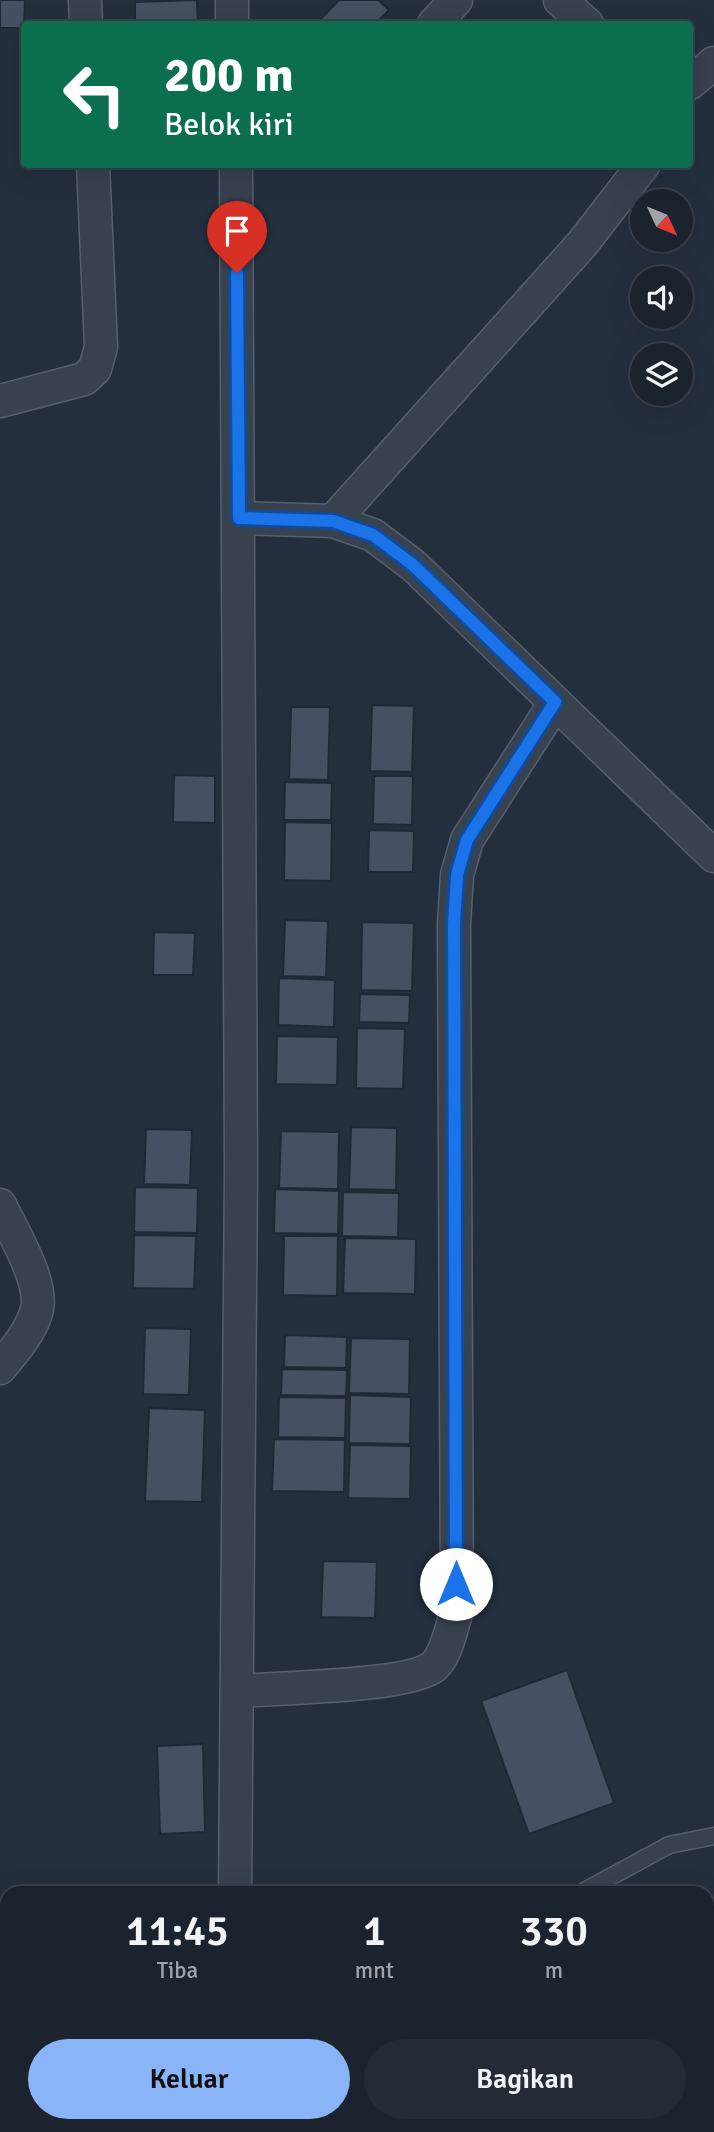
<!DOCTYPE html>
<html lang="id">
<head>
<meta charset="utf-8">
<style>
	body { margin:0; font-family:Signika,sans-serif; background:#242b36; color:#f1f3f6; height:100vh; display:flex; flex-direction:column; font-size:26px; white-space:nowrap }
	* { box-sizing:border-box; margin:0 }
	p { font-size:23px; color:#a0a4aa }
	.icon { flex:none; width:38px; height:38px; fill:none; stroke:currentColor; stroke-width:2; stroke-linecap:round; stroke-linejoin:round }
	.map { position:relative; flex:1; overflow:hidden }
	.details { position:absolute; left:0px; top:1886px; width:714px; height:247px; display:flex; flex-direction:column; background:#1b232e; border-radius:21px 21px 0 0; box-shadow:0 7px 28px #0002,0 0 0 2px #39404a }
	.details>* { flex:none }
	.guide { position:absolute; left:21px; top:21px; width:672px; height:147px; border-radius:7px; box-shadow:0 7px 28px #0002,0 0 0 2px #39404a; background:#0b6e4f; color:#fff; overflow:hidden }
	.needle { width:46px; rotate:134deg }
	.controls { position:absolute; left:630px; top:189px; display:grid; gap:14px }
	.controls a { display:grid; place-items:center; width:63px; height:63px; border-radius:50%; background:#1b232e; box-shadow:0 7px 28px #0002,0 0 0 2px #39404a; font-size:35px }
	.pin { position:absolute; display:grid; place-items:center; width:60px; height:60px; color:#fff; margin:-72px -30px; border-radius:50% 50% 50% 0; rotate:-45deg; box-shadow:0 0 7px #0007 }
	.pin .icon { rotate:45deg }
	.me { position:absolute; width:77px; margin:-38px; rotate:0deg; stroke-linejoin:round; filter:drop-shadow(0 0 5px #0008) }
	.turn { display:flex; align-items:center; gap:24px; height:147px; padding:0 28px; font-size:32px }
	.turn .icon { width:91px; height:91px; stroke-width:2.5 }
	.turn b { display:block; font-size:49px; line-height:60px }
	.eta { display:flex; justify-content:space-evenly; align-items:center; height:119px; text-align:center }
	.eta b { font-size:42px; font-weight:600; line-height:49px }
	.button { display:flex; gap:14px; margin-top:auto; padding:14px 28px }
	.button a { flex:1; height:80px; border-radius:42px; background:#8ab4f8; color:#111; font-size:28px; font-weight:600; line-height:80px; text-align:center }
	.button a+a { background:#242b36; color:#f1f3f6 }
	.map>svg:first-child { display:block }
</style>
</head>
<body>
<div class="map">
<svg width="714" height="2132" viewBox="0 0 714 2132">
	<rect width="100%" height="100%" fill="#242f3e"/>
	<g fill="#455162" stroke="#1f2835" stroke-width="2">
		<path d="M0,0H25L24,28H0Z"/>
		<path d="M197,0L198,24H135V2Z"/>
		<path d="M339,0H378L389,10L375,24H316Z"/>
		<path d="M372,705L414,706L412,772L370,771Z"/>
		<path d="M291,707H330L328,780L289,779Z"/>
		<path d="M174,775L215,776V823L173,822Z"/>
		<path d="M374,776H413L412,825L373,824Z"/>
		<path d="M285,782L332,783L331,820H284Z"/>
		<path d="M285,822L332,823L331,881L284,880Z"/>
		<path d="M369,830L414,831L413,872H368Z"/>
		<path d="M285,920L328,921L326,977L283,976Z"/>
		<path d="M362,922L414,923L412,991L361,990Z"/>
		<path d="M154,932L195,933L193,975H153Z"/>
		<path d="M279,978L335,980L334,1027L278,1025Z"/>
		<path d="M360,994L410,995L409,1023L359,1022Z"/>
		<path d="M357,1028L405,1029L403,1089L356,1088Z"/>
		<path d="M277,1036L338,1037L337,1085L276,1084Z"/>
		<path d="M351,1127L397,1128L396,1190L349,1189Z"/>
		<path d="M146,1129L192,1130L190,1185L144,1184Z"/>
		<path d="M281,1131L339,1132L338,1189L279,1188Z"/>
		<path d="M135,1187L198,1188L197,1233L134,1232Z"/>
		<path d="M275,1189L339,1191L338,1234L274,1233Z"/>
		<path d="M343,1192L399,1193L398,1237L342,1236Z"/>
		<path d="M134,1235L196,1236L194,1289L133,1288Z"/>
		<path d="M284,1236H338L337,1296L283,1295Z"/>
		<path d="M345,1238L416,1239L415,1294L343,1293Z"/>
		<path d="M145,1328L191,1329L189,1395L143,1394Z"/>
		<path d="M285,1335L347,1337L346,1368L284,1367Z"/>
		<path d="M351,1338L410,1339L409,1394L349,1393Z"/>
		<path d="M282,1369L347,1370L346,1396L281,1395Z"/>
		<path d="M350,1395L411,1397L410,1444L349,1443Z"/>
		<path d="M279,1397L346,1398L345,1438L278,1437Z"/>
		<path d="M149,1408L205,1410L202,1502L145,1501Z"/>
		<path d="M274,1439L345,1440L344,1492L272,1491Z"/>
		<path d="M350,1445L411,1446L410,1499L348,1498Z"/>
		<path d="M323,1561L377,1562L375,1618L321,1617Z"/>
		<path d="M567,1670L614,1803L529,1834L481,1701Z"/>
		<path d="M203,1744L205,1832L160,1834L157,1746Z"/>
		<path d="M7,1961V2015H4L0,1996V1963Z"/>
	</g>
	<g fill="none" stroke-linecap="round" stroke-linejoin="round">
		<defs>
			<path id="service" d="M579,1894L669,1845L714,1836"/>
			<g id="minor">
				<path d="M85,0L86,24"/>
				<path d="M232,0V24"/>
				<path d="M560,0L587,24"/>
				<path d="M434,24L456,0"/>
				<path d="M690,83L714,63"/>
				<path d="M0,401L84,379L95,369L101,347L93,164"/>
				<path d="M239,518L333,521L373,535L413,565L714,856"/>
				<path d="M333,521L582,244L644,164"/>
				<path d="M0,1205C12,1231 46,1285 36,1313C29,1334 14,1351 0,1368"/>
				<path d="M237,1691C273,1688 411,1687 434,1666C447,1654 451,1628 457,1611L454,924L457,875L467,840L555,703"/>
				<path d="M235,1894L241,1170L236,164"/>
			</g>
			<g id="tertiary">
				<path d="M344,2126L346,2132"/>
				<path d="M221,2132L223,2126"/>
			</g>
		</defs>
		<use href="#service" stroke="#565f6c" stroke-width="19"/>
		<use href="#minor" stroke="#565f6c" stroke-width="35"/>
		<use href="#tertiary" stroke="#565f6c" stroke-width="42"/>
		<use href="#service" stroke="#38414e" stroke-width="16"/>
		<use href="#minor" stroke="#38414e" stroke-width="32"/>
		<use href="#tertiary" stroke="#38414e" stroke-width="38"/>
	</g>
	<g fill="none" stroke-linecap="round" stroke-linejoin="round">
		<defs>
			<path id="route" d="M237,273L239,518L333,521L373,535L413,565L555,702L467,840L457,875L454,924L456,1584"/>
		</defs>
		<use href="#route" stroke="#114b97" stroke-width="18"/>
		<use href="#route" stroke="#1a73e8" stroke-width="12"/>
	</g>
</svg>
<div class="controls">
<a><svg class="needle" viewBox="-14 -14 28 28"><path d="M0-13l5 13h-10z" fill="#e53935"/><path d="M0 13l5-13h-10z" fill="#a0a4aa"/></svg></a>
<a><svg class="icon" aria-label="sound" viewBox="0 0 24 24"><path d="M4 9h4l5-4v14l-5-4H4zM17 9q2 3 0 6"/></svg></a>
<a><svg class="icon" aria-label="layers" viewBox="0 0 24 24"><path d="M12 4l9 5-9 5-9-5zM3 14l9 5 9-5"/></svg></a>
</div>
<div class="pin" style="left:237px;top:273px;background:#d93025"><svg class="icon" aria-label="arrive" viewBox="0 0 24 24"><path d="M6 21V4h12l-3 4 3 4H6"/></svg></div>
<svg class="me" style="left:456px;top:1584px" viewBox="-20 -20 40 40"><circle r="19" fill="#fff"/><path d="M0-13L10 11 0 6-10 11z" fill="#1a73e8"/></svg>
<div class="guide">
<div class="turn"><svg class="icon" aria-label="left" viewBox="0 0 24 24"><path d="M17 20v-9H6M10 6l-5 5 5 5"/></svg><div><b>200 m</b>Belok kiri</div></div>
</div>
<section class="details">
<div class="eta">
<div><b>11:45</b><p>Tiba</p></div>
<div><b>1</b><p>mnt</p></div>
<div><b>330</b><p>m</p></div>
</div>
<div class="button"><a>Keluar</a><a>Bagikan</a></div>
</section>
</div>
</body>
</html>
